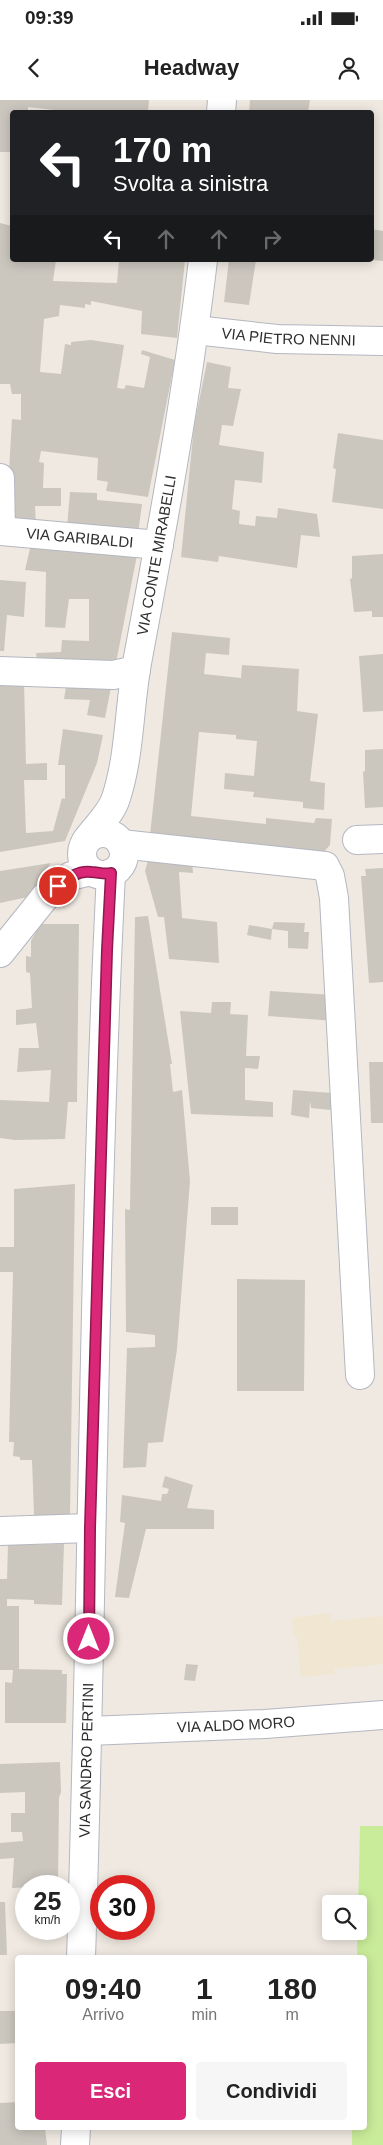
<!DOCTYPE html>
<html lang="it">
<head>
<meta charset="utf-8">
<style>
	body { margin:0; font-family:Arial,sans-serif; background:#f6f6f6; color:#222; height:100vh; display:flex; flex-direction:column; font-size:19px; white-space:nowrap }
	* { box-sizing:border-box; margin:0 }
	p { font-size:16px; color:#767676 }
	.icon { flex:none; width:28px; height:28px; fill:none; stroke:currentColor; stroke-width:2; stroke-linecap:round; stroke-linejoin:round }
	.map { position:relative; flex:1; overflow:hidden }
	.drawer { position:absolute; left:15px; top:1855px; width:352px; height:175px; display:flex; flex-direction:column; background:#fff; border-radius:5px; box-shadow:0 2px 12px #0003 }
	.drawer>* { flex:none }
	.banner { position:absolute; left:10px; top:10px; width:364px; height:152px; border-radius:5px; box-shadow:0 2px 12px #0003; background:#202124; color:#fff; overflow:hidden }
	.fabs { position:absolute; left:322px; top:1795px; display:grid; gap:10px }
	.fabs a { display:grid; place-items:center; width:45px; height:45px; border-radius:5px; background:#fff; box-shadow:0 2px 12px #0003; font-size:25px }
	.speed { position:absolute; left:15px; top:1775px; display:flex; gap:10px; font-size:25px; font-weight:700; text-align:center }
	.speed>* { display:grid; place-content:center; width:65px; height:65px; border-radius:50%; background:#fff; box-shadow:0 2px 12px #0003; line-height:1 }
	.speed small { font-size:12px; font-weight:400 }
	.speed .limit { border:8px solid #d22; background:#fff; color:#111 }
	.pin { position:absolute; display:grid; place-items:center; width:42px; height:42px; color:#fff; margin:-21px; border:2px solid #fff; border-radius:50%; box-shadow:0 1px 5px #0007 }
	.me { position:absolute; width:55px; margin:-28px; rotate:0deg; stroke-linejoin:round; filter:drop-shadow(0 0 4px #0008) }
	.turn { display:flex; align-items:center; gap:18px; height:105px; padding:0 20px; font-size:22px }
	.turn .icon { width:65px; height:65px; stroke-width:2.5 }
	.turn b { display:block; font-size:35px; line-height:42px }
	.lanes { display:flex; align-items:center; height:48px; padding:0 20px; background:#0003; justify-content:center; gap:25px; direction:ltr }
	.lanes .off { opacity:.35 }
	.eta { display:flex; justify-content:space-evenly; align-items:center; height:85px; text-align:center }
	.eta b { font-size:30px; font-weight:600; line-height:35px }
	.primary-button { display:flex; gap:10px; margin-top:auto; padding:10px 20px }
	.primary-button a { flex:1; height:58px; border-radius:5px; background:#db2777; color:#fff; font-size:20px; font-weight:600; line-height:58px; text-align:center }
	.primary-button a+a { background:#f6f6f6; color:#222 }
	.status { display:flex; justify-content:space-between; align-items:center; height:35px; padding:0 25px; background:#fff; direction:ltr }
	.status svg { height:14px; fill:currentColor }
	header { display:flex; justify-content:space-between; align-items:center; height:65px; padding:0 20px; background:#fff; font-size:22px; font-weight:600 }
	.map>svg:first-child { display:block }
</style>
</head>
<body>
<div class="status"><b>09:39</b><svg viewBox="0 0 49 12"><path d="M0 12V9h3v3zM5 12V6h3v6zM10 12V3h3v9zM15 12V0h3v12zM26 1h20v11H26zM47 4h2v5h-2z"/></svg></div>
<header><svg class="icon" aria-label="back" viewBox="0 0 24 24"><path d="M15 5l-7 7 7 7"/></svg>Headway<svg class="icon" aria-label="person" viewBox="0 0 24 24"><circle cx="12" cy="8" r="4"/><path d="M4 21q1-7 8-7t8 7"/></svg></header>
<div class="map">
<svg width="383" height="2045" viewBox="0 0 383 2045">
	<rect width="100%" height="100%" fill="#efe9e1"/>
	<path fill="#f0e6d1" d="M330,1513L331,1521L383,1516V1564L334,1569L335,1574L301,1577L297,1537H294L292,1518Z"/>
	<path fill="#c9ec9a" d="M360,1726H383V2045H352V2028H365V1858L357,1857Z"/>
	<g fill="#cbc7bf">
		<path d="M0,0H149L148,12H53L54,10L28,7V12H12V52H0Z"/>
		<path d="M250,0H310L308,12H249Z"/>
		<path d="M0,123L12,126V160H56L53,181L117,183L119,160H185L177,238L141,234L142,211L91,201V205L85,204V208L60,205L59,216L44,219L40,272L61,274L65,244L71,245V242L91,240L124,245L117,288L124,289L126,285L144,288L150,257L141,254L142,250L175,260L148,397L106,391L108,382L97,380L98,358L41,351L39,362L44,363L43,388H61V406H35L36,425L6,424L12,319L21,320V294H12L10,284H0Z"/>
		<path d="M371,129L383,131V161L371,160Z"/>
		<path d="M229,160H256L249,205L224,202Z"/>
		<path d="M207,262L231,267L228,288L241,289L233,326L222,325L219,345L264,352L262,383L235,380L232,409L240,411L239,424L255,426L256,416L277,418L278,408L317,414L320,437L301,435L297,468L219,456L218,462L181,457L194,326Z"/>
		<path d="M338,333L383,340V409L332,402L336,369L333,368Z"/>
		<path d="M70,392L97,393V400L142,404L138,434L67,427Z"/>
		<path d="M31,444L137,455L115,568L38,565L36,553L61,552L62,540L89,541V499H69L65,528L45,527L46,472L25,470Z"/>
		<path d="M383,454V517H372V511L354,512L350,479L352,478V456Z"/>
		<path d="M0,480L26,482L24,517L7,515L4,551H0Z"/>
		<path d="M172,532L230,538L229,555L206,553L204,574L241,578L242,565L299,569L297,611L318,614L310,681L325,683L324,710L303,708V702L253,697L254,692L224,689L225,673L254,676L257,641L236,639V635L199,632L191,716L266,724V718L314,723L316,718L332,719L330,745L322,754L150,735Z"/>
		<path d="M383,554V611L363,612L359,556Z"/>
		<path d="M67,580L112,582L105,618L87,615L90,600L64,599Z"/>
		<path d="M0,581H24L26,664L47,663V680H24L26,733L53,731L62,698L65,699V665H58L63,629L103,635L97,663L65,741L0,752Z"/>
		<path d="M383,649V707L365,708L363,672L365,671V650Z"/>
		<path d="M150,753L192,759L193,773L179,772L182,818L217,822L219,863L169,859L164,817H158L145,771Z"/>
		<path d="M51,763L28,797L0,803V771Z"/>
		<path d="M383,768V882L369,883L361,776H366L365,769Z"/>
		<path d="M148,816L172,964H170L173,992L182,990L190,1081L177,1249L163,1342L148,1343L146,1367L123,1368L127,1248L155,1247V1235L126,1232L125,1109L130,1110V1107L135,817Z"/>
		<path d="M274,822L305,823L304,832H309L308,849L288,848V831L272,829Z"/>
		<path d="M40,824H79L77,1002H68L65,1039L15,1040L0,1038V1000L49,1002L51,970L17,972L19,948H39L36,923L16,925V910L32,908L30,873L26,872V856L31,857V841Z"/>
		<path d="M249,825L272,829L271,840L247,835Z"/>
		<path d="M270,891L334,895L335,921L268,916Z"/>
		<path d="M212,902H231L230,914L248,915L246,956H260L258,969L245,968V1000L273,1002V1017L191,1014L180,911L211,913Z"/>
		<path d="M369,962H383V1023H371Z"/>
		<path d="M293,990L332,993L331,1010L311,1008L310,1001L309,1018L291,1015Z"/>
		<path d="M75,1084L70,1415H34L32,1360H20V1357L13,1356L14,1342H9L13,1172H0V1147H14V1089Z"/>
		<rect x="211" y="1107" width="27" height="18"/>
		<path d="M237,1179L305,1180L304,1291H237Z"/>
		<path d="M165,1376L193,1385L187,1408L214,1410V1429H146L129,1498L115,1497L125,1423L120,1422L122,1395L161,1401L162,1394H167L169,1389L162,1387Z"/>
		<path d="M64,1444L62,1505L34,1504V1500L7,1499V1506H19V1569L62,1570V1574H67L66,1623H5V1582L12,1583L13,1570H0V1479H7L8,1445Z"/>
		<path d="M186,1564L198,1565L195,1581L184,1580Z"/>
		<path d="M60,1662L61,1692L59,1698L58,1786L12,1788L14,1758L0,1759V1743L23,1741L22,1732H11V1713H25V1692L0,1693V1664Z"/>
		<path d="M0,1802H5L7,1855H0Z"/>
		<path d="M0,1911H18V1943L0,1944Z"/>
		<path d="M18,2002V2028H45L47,2045H0V2003Z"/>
	</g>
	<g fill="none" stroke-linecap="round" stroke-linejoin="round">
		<defs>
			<g id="minor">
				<path d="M221,12L222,0"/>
				<path id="s1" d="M195,230L277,239L383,241"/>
				<path d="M0,378L1,431"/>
				<path id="s2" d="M0,431L159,445"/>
				<path d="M0,571L113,575L136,570"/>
				<circle cx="103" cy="754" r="21"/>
				<path d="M357,740L383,739"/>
				<path id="s3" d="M86,741C96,727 111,714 116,698C130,655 129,607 137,563C162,429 187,295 203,160"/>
				<path d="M121,744L325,766L330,776L334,798L360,1275"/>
				<path d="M0,853L45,797L71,776L91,771"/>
				<path d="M0,1431L90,1428"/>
				<path id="s4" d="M88,1631L265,1624L383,1615"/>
				<path id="s5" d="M81,1858C93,1496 93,1134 111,773"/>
				<path d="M75,2045L76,2028"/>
			</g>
		</defs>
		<use href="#minor" stroke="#b4b7c1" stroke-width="30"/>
		<use href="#minor" stroke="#fff" stroke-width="28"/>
	</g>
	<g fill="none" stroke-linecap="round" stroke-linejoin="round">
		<defs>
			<path id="route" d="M58,786C67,779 78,770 91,772C99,772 103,775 111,773L107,850L90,1428L89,1539"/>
		</defs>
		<use href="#route" stroke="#8e194d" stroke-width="12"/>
		<use href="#route" stroke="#db2777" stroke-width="9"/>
	</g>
	<g text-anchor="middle" stroke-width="4" stroke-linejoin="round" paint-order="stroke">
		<g font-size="15" fill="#2e2e2e" stroke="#fff">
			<text dy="5" stroke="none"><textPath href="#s1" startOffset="94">VIA PIETRO NENNI</textPath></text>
			<text dy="5" stroke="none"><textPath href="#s2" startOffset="80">VIA GARIBALDI</textPath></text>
			<text dy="5" stroke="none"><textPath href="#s3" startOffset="299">VIA CONTE MIRABELLI</textPath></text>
			<text dy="5" stroke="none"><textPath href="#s4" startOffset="148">VIA ALDO MORO</textPath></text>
			<text dy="5" stroke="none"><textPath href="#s5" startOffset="198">VIA SANDRO PERTINI</textPath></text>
		</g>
	</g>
</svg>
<div class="fabs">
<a><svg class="icon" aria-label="search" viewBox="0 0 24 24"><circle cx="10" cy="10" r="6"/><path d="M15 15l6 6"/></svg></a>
</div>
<div class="speed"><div>25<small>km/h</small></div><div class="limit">30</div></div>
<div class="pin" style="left:58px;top:786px;background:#d93025"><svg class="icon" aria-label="arrive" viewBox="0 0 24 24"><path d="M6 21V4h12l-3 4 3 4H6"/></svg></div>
<svg class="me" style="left:89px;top:1539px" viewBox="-20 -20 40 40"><circle r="17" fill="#db2777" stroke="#fff" stroke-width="3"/><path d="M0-11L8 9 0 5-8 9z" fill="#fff"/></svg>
<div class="banner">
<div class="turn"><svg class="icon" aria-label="left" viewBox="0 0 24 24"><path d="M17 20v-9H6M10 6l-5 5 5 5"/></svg><div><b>170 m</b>Svolta a sinistra</div></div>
<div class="lanes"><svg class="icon" aria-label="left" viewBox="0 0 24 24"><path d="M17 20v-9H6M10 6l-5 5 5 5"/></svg><svg class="icon off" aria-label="ahead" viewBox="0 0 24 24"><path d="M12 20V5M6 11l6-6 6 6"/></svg><svg class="icon off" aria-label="ahead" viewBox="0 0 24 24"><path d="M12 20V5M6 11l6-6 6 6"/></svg><svg class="icon off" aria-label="right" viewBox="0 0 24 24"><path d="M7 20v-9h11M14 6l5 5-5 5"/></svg></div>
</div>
<section class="drawer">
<div class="eta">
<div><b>09:40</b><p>Arrivo</p></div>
<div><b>1</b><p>min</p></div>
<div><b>180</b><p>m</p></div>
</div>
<div class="primary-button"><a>Esci</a><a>Condividi</a></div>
</section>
</div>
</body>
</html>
